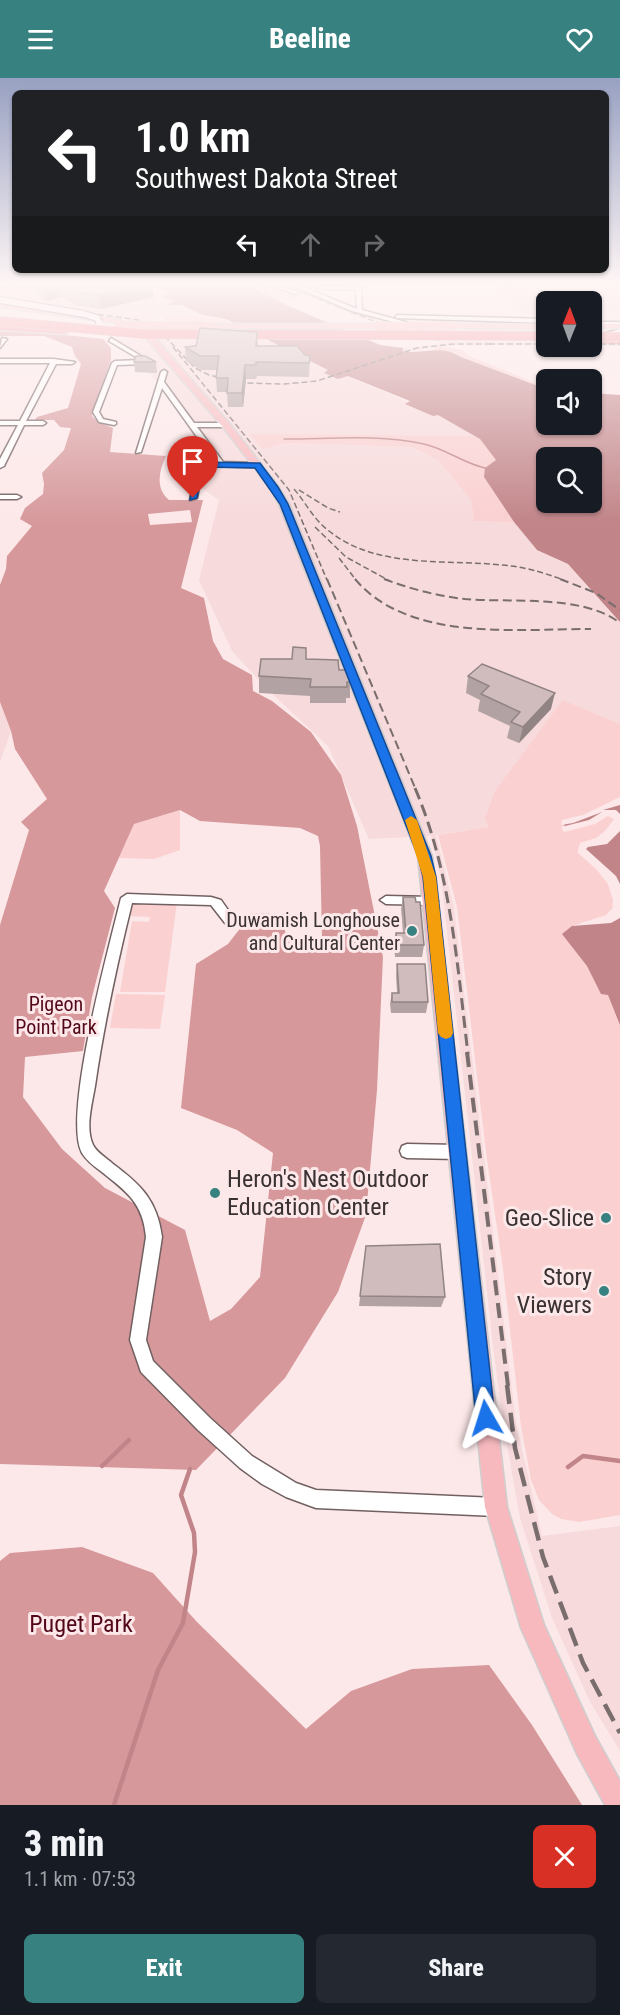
<!DOCTYPE html>
<html lang="en">
<head>
<meta charset="utf-8">
<style>
	body { margin:0; font-family:"Roboto Condensed",sans-serif; background:#242831; color:#f1f3f6; height:100vh; display:flex; flex-direction:column; font-size:22px; white-space:nowrap }
	* { box-sizing:border-box; margin:0 }
	p { font-size:20px; color:#9ea1a6 }
	.icon { flex:none; width:33px; height:33px; fill:none; stroke:currentColor; stroke-width:2; stroke-linecap:round; stroke-linejoin:round }
	.map { position:relative; height:1727px; overflow:hidden }
	.drawer { display:flex; flex-direction:column; background:#171b24; flex:1 }
	.drawer>* { flex:none }
	.top-card { position:absolute; left:12px; top:12px; width:597px; height:183px; border-radius:9px; box-shadow:0 2px 4px #0004; background:#202124; color:#fff; overflow:hidden }
	.needle { width:39px; rotate:1deg }
	.buttons { position:absolute; left:536px; top:213px; display:grid; gap:12px }
	.buttons a { display:grid; place-items:center; width:66px; height:66px; border-radius:9px; background:#171b24; box-shadow:0 2px 4px #0004; font-size:30px }
	.pin { position:absolute; display:grid; place-items:center; width:51px; height:51px; color:#fff; margin:-62px -26px; border-radius:50% 50% 50% 0; rotate:-45deg; box-shadow:0 0 6px #0007 }
	.pin .icon { rotate:45deg }
	.me { position:absolute; width:66px; margin:-33px; rotate:354deg; stroke-linejoin:round; filter:drop-shadow(0 0 4px #0008) }
	.turn { display:flex; align-items:center; gap:21px; height:126px; padding:0 24px; font-size:27px }
	.turn .icon { width:78px; height:78px; stroke-width:2.5 }
	.turn b { display:block; font-size:42px; line-height:51px }
	.lanes { display:flex; align-items:center; height:57px; padding:0 24px; background:#0003; justify-content:center; gap:30px; direction:ltr }
	.lanes .off { opacity:.35 }
	.round { display:grid; place-items:center; flex:none; width:63px; height:63px; border-radius:9px; background:#242831 }
	.headline { display:flex; align-items:center; justify-content:space-between; height:102px; padding:0 24px }
	h1 { font-size:36px; font-weight:800; line-height:45px }
	.button { display:flex; gap:12px; margin-top:auto; padding:12px 24px }
	.button a { flex:1; height:69px; border-radius:9px; background:#388181; color:#fff; font-size:24px; font-weight:800; line-height:69px; text-align:center }
	.button a+a { background:#242831; color:#f1f3f6 }
	header { display:flex; justify-content:space-between; align-items:center; height:78px; padding:0 24px; background:#388181; color:#fff; font-size:27px; font-weight:800 }
	.map>svg:first-child { display:block }
</style>
</head>
<body>
<header><svg class="icon" aria-label="menu" viewBox="0 0 24 24"><path d="M4 6h16M4 12h16M4 18h16"/></svg>Beeline<svg class="icon" aria-label="heart" viewBox="0 0 24 24"><path d="M12 20l-8-8c-3-5 5-10 8-4 3-6 11-1 8 4z"/></svg></header>
<div class="map">
<svg width="620" height="1727" viewBox="0 0 620 1727">
	<rect width="100%" height="100%" fill="#fde8e9"/>
	<g fill="#f7dadb">
		<path d="M0,204H133L174,223L169,226L182,227L203,237H168L149,241L161,248L173,261L267,262L329,292L324,295L338,301L348,298L438,337L475,358L250,357L263,370L285,365L410,369L438,382L471,422L474,443L514,444L537,472L568,486L588,508L620,513V646L563,622L489,749L436,757L454,830L516,1345L542,1458L620,1448V1673L590,1624L552,1540L520,1440L504,1350L494,1277L441,799L431,758L369,761L328,668L267,611L232,573L199,502L219,422L200,409L193,358L169,317L117,261H163L160,256L145,246L116,238L0,224Z"/>
		<path d="M266,204H283L408,254L477,263L546,264V267H456L404,274L402,272L404,270L445,265L398,254Z"/>
		<path d="M439,204H620V237L591,235V224H546V238H531L523,234L501,216L495,205Z"/>
		<path d="M0,624L11,653L0,684Z"/>
	</g>
	<g fill="#fad0d1">
		<path d="M242,204H259L299,217L300,221H276Z"/>
		<path d="M168,237L212,239L229,243L236,253L210,251L212,245H169L161,239Z"/>
		<path d="M438,268L463,272L467,277L546,309V311L461,279L455,274L433,272Z"/>
		<path d="M249,356L475,358L480,361L497,382L484,399L514,444L474,443L471,422L438,382L411,369L285,365L263,371Z"/>
		<path d="M563,622L620,646V722L606,736L616,737L611,806L620,840V1437L579,1444L561,1441L552,1436L539,1422L531,1402L521,1348L503,1191L486,1074L457,829L438,757L489,749L485,741L495,713Z"/>
		<path d="M180,732V772L154,781L119,780L134,746Z"/>
		<path d="M131,824H177L165,914H120L132,843L149,844L150,839L129,838Z"/>
		<path d="M116,916L165,917L160,951L110,950Z"/>
	</g>
	<g fill="#d6989b" fill-rule="evenodd">
		<path d="M0,250L103,261L111,270V282L92,338L98,344L113,350L110,374L166,378C159,393 155,410 169,422H203L181,510L204,520L213,563L223,581L252,597L253,613L272,623L311,654L341,697L357,748L383,879L377,1012L366,1137L338,1214L285,1300L196,1392L0,1386V847L29,752L21,744L47,721L15,671L11,653L0,624V507L6,491L7,478L32,448L20,441L25,430L43,416L44,406L42,395L64,372L71,350L60,349L54,342H35L37,339L68,330L81,286L75,278L72,269L44,258H0ZM190,432L192,444L150,447L148,436ZM180,732L200,743L300,750L318,758L320,768L322,861H287L281,836L252,835L228,866L196,886L181,1030L237,1052L273,1075L260,1199L231,1231L210,1243L185,1152L105,1110L62,1071L23,1019L25,979L83,973L92,919L115,830L104,813L134,746Z"/>
		<path d="M82,1469L153,1495L197,1544L306,1651L351,1613L412,1591L489,1587L532,1647L582,1727H0V1483L10,1475Z"/>
	</g>
	<g fill="#c18488" fill-rule="evenodd">
		<path d="M132,204H241L291,229L380,267L404,270L402,272L405,274C424,275 444,267 461,279L546,311V346H591V315L620,317V544L568,486L537,472L514,444L484,399L485,390L496,382L480,361L438,337L433,338L405,326L410,323L348,298L338,301L324,295L328,292L226,241L203,237L182,227H167L174,223L162,218L171,215C158,209 146,208 132,204ZM546,380H591V424H546Z"/>
		<path d="M620,722V947L608,917L601,916L587,888L562,856L572,848L607,839L616,822L611,806L579,770L598,762L617,743L612,736L564,751L565,743H573Z"/>
	</g>
	<path fill="#fde8e9" d="M620,719V727L603,732H616L620,736V753L607,766L588,769L586,771L616,798L620,806V840L611,845L572,848L606,837L612,830L613,822L608,806L596,791L578,775V772L580,765L596,760L605,753L614,741L608,738L595,746L564,754L561,749L589,742L602,734L573,745L561,747L562,742L583,737Z"/>
	<g fill="none" stroke-linecap="round" stroke-linejoin="round">
		<path stroke="#c18488" stroke-width="1.5" d="M284,361C330,361 379,356 424,366C446,371 463,385 485,390"/>
		<g stroke="#c18488" stroke-width="4.5">
			<path d="M102,1388L129,1362"/>
			<path d="M568,1389L583,1378L620,1383"/>
			<path d="M114,1727L158,1592L183,1545L195,1474L194,1455L181,1417L190,1391"/>
		</g>
		<defs>
			<g id="minor">
				<path d="M260,204H268L300,215L295,216Z"/>
				<path d="M284,204H291L357,231L356,212L316,210L319,208L361,209L362,232L450,256L447,258L352,233Z"/>
				<path d="M397,237L546,241V245L395,240Z"/>
				<path d="M591,244H619L620,247L591,248Z"/>
				<path d="M620,251V255L598,260L595,258Z"/>
				<path d="M2,260L7,261L0,270Z"/>
				<path d="M111,260L151,284L148,286L117,287L99,334L103,341L116,344V346L114,347L99,344L93,334L112,285L115,283L141,282L109,263Z"/>
				<path d="M0,281H54L75,284L72,286H56L26,343H43L46,345L43,347H24L4,388L0,390V381L18,347H0V343H20L50,285H0Z"/>
				<path d="M164,292L167,294L164,304L194,345H226L229,347L226,349H197L223,384L257,385H260V389L203,388L197,420L190,422L196,386L200,384H215L162,310L141,374L136,375L161,294Z"/>
				<path d="M0,417H17L21,419L17,421H0Z"/>
				<path d="M127,816L211,819L221,822L235,842L229,847L225,845L211,827L132,825C117,886 104,946 95,1008C92,1026 85,1050 93,1067C97,1075 107,1080 113,1086C141,1107 157,1122 162,1159L146,1262L153,1283L210,1340L252,1378L296,1405L316,1412L496,1420L502,1423L505,1429L502,1435L496,1438L316,1430L286,1419L262,1406L240,1390L198,1352L141,1294L130,1262L146,1159C143,1125 127,1114 102,1094C95,1089 87,1083 82,1075C62,1038 110,866 121,820Z"/>
				<path d="M386,818L432,819L438,823L432,827L386,826L380,822Z"/>
				<path d="M407,1066L458,1067L463,1069L465,1074L463,1079L458,1081L407,1080L402,1078L400,1073L402,1068Z"/>
			</g>
			<g id="major">
				<path d="M0,225L117,241L150,254L229,345L278,408L289,426L432,778L507,1429L544,1547L595,1658L620,1703V1727H605L577,1676L521,1550L485,1429L418,778L279,426L271,411L223,349L144,258L115,245L0,229Z"/>
				<path d="M209,246H377L381,248L377,250H206Z"/>
				<path d="M451,246L546,247V251L448,250Z"/>
				<rect x="591" y="246" width="29" height="4"/>
			</g>
			<g id="highway">
				<path d="M0,246L65,250L69,253L65,256L0,252Z"/>
				<rect x="591" y="260" width="29" height="6"/>
			</g>
		</defs>
		<use href="#minor" stroke="#726061" stroke-width="3"/>
		<use href="#major" stroke="#cfcece" stroke-width="3"/>
		<use href="#highway" stroke="#cfcece" stroke-width="3"/>
		<use href="#minor" fill="#fff" fill-rule="evenodd"/>
		<use href="#major" fill="#f7b9be" fill-rule="evenodd"/>
		<use href="#highway" fill="#f28a92" fill-rule="evenodd"/>
		<g stroke="#796d6e" stroke-width="1.5" stroke-dasharray="6 3" stroke-linecap="butt">
			<path d="M276,204L404,255L438,262"/>
			<path d="M0,212L78,204"/>
			<path d="M0,222L138,242L159,252L195,290L209,297L247,305L285,306L317,303L417,270L453,266H495"/>
			<path d="M489,266H546"/>
			<path d="M591,266H620"/>
			<path d="M173,269L289,412L327,502"/>
			<path d="M294,411C306,425 314,442 329,453C379,493 451,480 511,488C529,490 547,496 564,502"/>
			<path d="M299,412L328,430L340,434"/>
			<path d="M315,449L346,479L388,502"/>
			<path d="M339,480L356,502"/>
		</g>
		<g stroke="#796d6e" stroke-width="2" stroke-dasharray="9 4.5" stroke-linecap="butt">
			<path d="M327,501L416,712"/>
			<path d="M355,501C408,564 516,551 591,551"/>
			<path d="M384,501C411,511 437,518 465,521C510,525 583,516 620,545"/>
			<path d="M560,501L596,515L620,532"/>
		</g>
		<path stroke="#796d6e" stroke-width="3" stroke-dasharray="12 6" stroke-linecap="butt" d="M415,710C451,795 457,885 468,976"/>
		<path stroke="#796d6e" stroke-width="4" stroke-dasharray="15 8" stroke-linecap="butt" d="M467,974L508,1308"/>
		<path stroke="#796d6e" stroke-width="4.5" stroke-dasharray="19 9" stroke-linecap="butt" d="M507,1307L515,1370L543,1479L583,1585L620,1655"/>
		<defs>
			<path id="minor-bridge" d="M0,222L84,236L97,240L99,244"/>
			<g id="major-bridge">
				<path d="M118,247L209,248"/>
				<path d="M377,248H451"/>
			</g>
			<g id="highway-bridge">
				<path d="M0,243L143,256L546,258"/>
				<path d="M591,258L620,259"/>
			</g>
		</defs>
		<use href="#minor-bridge" stroke="#726061" stroke-width="8" stroke-linecap="butt"/>
		<use href="#major-bridge" stroke="#cfcece" stroke-width="9" stroke-linecap="butt"/>
		<use href="#highway-bridge" stroke="#cfcece" stroke-width="10" stroke-linecap="butt"/>
		<use href="#minor-bridge" stroke="#fff" stroke-width="6"/>
		<use href="#major-bridge" stroke="#f7b9be" stroke-width="8"/>
		<use href="#highway-bridge" stroke="#f28a92" stroke-width="9"/>
	</g>
	<g fill="#b3a2a3">
		<path d="M0,204H149L152,206L154,219L101,231L75,227L62,219L45,223L35,215L33,204L0,210Z"/>
		<path d="M257,254L258,268L305,277L310,278L309,299L257,298L256,301H246L243,329H228L227,314H217L216,300L217,292H201L186,283L185,269Z"/>
		<path d="M134,284H156L157,295L135,294Z"/>
		<path d="M306,570V581L339,592L350,604V620H346V625H310V618L259,615V598L292,581Z"/>
		<path d="M468,598L551,631L519,665L507,660L510,648L478,633L480,622L466,615Z"/>
		<path d="M403,819L424,867L422,879H395L394,867L396,855H403L401,831Z"/>
		<path d="M397,886L428,924L426,935H391L390,926L392,915H397L396,898Z"/>
		<path d="M366,1168L445,1219L441,1229L359,1228Z"/>
	</g>
	<g fill="#928484">
		<path d="M0,204H33L0,210Z"/>
		<path d="M59,206L62,219L45,223L43,210Z"/>
		<path d="M152,206L154,219L101,231L99,217Z"/>
		<path d="M245,287L246,301L243,329L242,315Z"/>
		<path d="M555,615L551,631L519,665L523,649Z"/>
	</g>
	<g fill="#d0bcbd" stroke="#928484" stroke-width="1.5">
		<path d="M34,204H149L152,206L99,217L73,214L59,206L43,210Z"/>
		<path d="M200,250L257,254L256,268H297L305,277L310,278L309,285L256,284V287H245L242,315H227L228,300H216L219,278H200L185,269L196,268Z"/>
		<path d="M136,278H145L156,284H134Z"/>
		<path d="M293,569L306,570V581L338,582L339,592H345L350,604H347V609H310L311,601L259,598L261,581H292Z"/>
		<path d="M482,586L555,615L523,649L511,644L520,634L481,616L489,608L468,598Z"/>
		<path d="M403,819H415L416,824H420L424,867H396V855H406Z"/>
		<path d="M397,886H425L428,924H392V915H399Z"/>
		<path d="M440,1166L445,1219L360,1218L366,1168Z"/>
	</g>
	<linearGradient id="sky" x2="0" y2="1"><stop stop-color="#98a1c2"/><stop offset="0.46" stop-color="#fef5f5"/><stop offset="1" stop-color="#fef5f5" stop-opacity="0"/></linearGradient>
	<rect width="620" height="446" fill="url(#sky)"/>
	<path fill="#1a73e8" stroke="#114b97" stroke-width="1.5" d="M200,384L260,385L278,409L288,426L431,778L436,799L495,1340L492,1346L486,1349L479,1346L476,1340L423,799L418,778L280,426L255,390L203,389L197,420L190,422L196,386Z"/>
	<path fill="#f59e0b" d="M411,738L417,742L436,799L453,955L451,959L446,961L441,959L438,955L423,799L405,742Z"/>
	<g fill="#388181" stroke="#fde8e9" stroke-width="2">
		<circle cx="412" cy="853" r="6"/>
		<circle cx="215" cy="1115" r="6"/>
		<circle cx="606" cy="1140" r="6"/>
		<circle cx="604" cy="1213" r="6"/>
	</g>
	<g text-anchor="middle" stroke-width="6" stroke-linejoin="round" paint-order="stroke">
		<g font-size="20" fill="#393132" stroke="#fde8e9" text-anchor="end">
			<text x="400" y="849">Duwamish Longhouse<tspan x="400" dy="23">and Cultural Center</tspan></text>
		</g>
		<g font-size="20" fill="#530819" stroke="#fde8e9">
			<text x="56" y="933">Pigeon<tspan x="56" dy="23">Point Park</tspan></text>
		</g>
		<g font-size="24" fill="#393132" stroke="#fde8e9" text-anchor="end">
			<text x="227" y="1109" text-anchor="start">Heron's Nest Outdoor<tspan x="227" dy="28">Education Center</tspan></text>
			<text x="594" y="1148">Geo-Slice</text>
			<text x="592" y="1207">Story<tspan x="592" dy="28">Viewers</tspan></text>
		</g>
		<g font-size="24" fill="#530819" stroke="#fde8e9">
			<text x="81" y="1554">Puget Park</text>
		</g>
	</g>
</svg>
<div class="buttons">
<a><svg class="needle" viewBox="-14 -14 28 28"><path d="M0-13l5 13h-10z" fill="#e53935"/><path d="M0 13l5-13h-10z" fill="#9ea1a6"/></svg></a>
<a><svg class="icon" aria-label="sound" viewBox="0 0 24 24"><path d="M4 9h4l5-4v14l-5-4H4zM17 9q2 3 0 6"/></svg></a>
<a><svg class="icon" aria-label="search" viewBox="0 0 24 24"><circle cx="10" cy="10" r="6"/><path d="M15 15l6 6"/></svg></a>
</div>
<div class="pin" style="left:193px;top:420px;background:#d93025"><svg class="icon" aria-label="arrive" viewBox="0 0 24 24"><path d="M6 21V4h12l-3 4 3 4H6"/></svg></div>
<svg class="me" style="left:486px;top:1340px" viewBox="-20 -20 40 40"><path d="M0-17L14 15 0 8-14 15z" fill="#1a73e8" stroke="#fff" stroke-width="4"/></svg>
<div class="top-card">
<div class="turn"><svg class="icon" aria-label="left" viewBox="0 0 24 24"><path d="M17 20v-9H6M10 6l-5 5 5 5"/></svg><div><b>1.0 km</b>Southwest Dakota Street</div></div>
<div class="lanes"><svg class="icon" aria-label="left" viewBox="0 0 24 24"><path d="M17 20v-9H6M10 6l-5 5 5 5"/></svg><svg class="icon off" aria-label="ahead" viewBox="0 0 24 24"><path d="M12 20V5M6 11l6-6 6 6"/></svg><svg class="icon off" aria-label="right" viewBox="0 0 24 24"><path d="M7 20v-9h11M14 6l5 5-5 5"/></svg></div>
</div>
</div>
<section class="drawer">
<div class="headline"><div><h1>3 min</h1><p>1.1 km · 07:53</p></div><a class="round" style="background:#d93025;color:#fff"><svg class="icon" aria-label="close" viewBox="0 0 24 24"><path d="M6 6l12 12M18 6L6 18"/></svg></a></div>
<div class="button"><a>Exit</a><a>Share</a></div>
</section>
</body>
</html>
